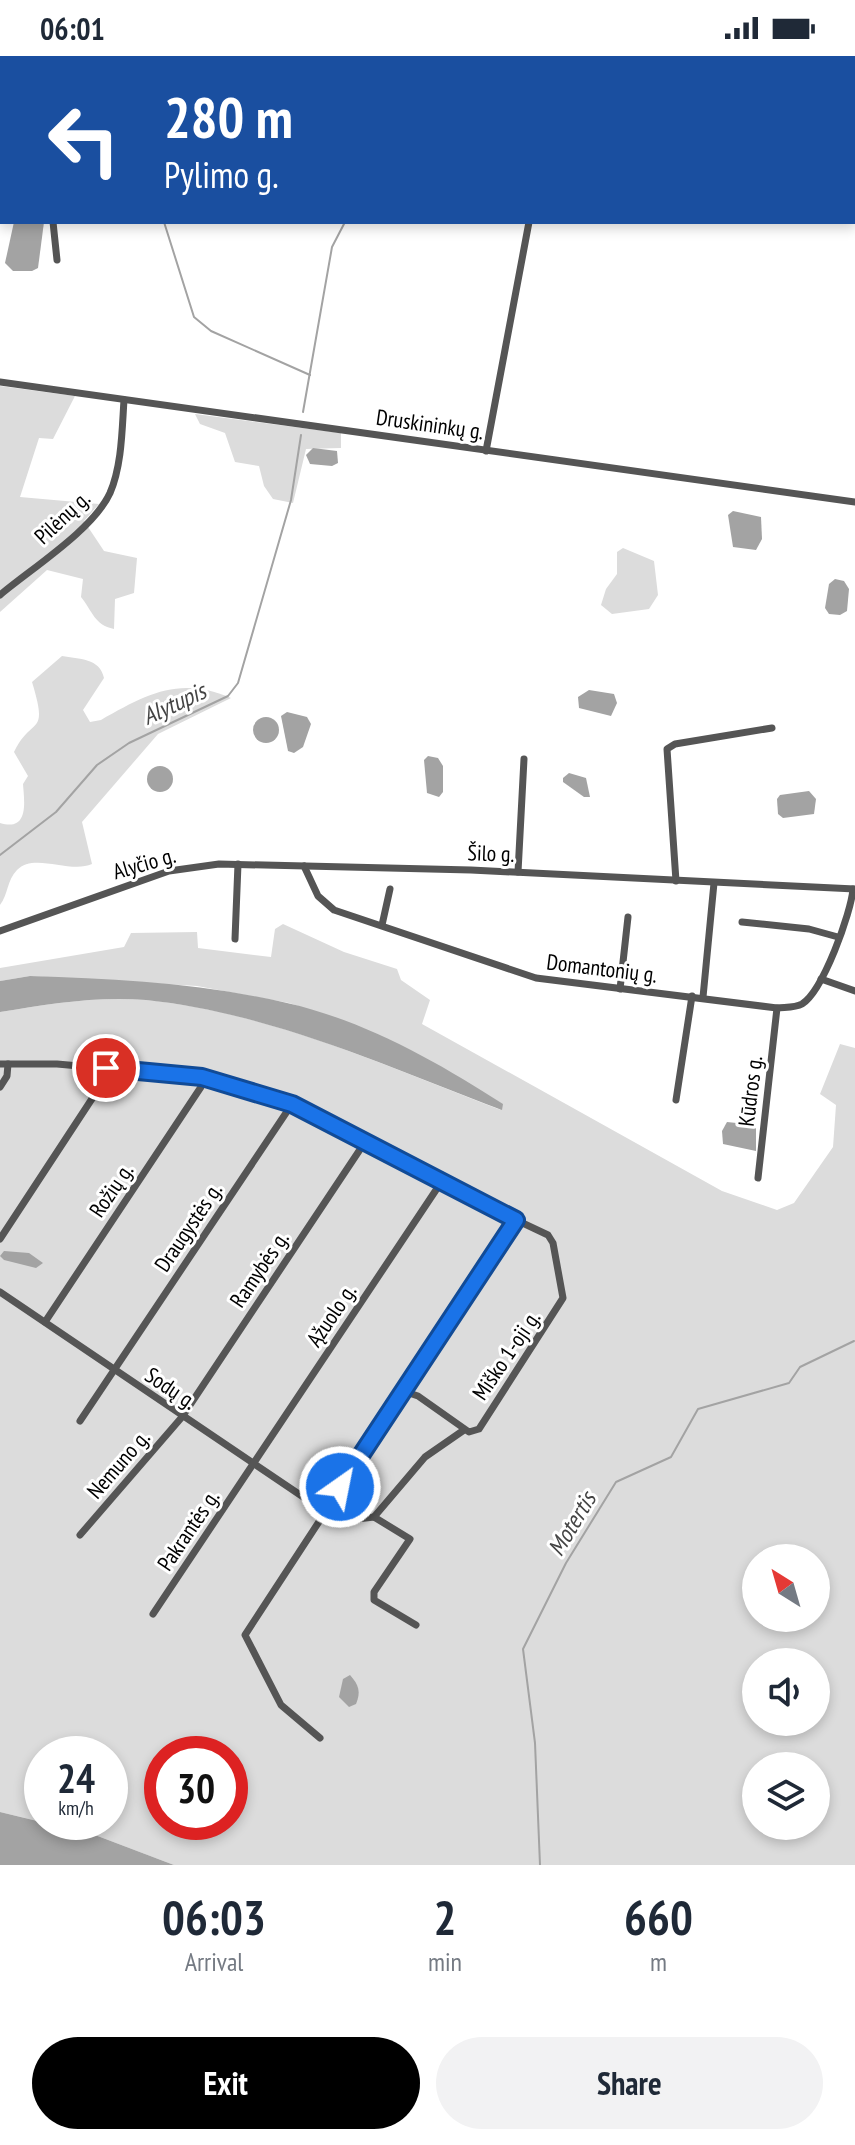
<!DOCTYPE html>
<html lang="en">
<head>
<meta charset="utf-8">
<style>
	body { margin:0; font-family:"PT Sans Narrow",sans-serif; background:#f2f2f3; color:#1f2937; height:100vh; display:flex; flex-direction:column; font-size:30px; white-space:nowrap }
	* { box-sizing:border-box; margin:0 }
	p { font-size:26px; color:#747a83 }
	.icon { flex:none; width:44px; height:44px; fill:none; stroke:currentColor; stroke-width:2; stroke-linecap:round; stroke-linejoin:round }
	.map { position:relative; height:1809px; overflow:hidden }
	.details { display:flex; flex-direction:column; background:#fff; flex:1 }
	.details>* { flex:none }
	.guide { position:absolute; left:0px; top:0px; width:856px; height:168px; box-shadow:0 4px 12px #0003; background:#1a4fa0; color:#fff; overflow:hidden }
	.needle { width:52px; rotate:323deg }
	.fabs { position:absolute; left:742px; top:1488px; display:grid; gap:16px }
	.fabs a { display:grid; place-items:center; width:88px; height:88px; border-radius:50%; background:#fff; box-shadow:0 4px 12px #0003; font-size:40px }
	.speed { position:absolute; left:24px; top:1680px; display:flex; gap:16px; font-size:40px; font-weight:700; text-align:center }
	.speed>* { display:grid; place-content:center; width:104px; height:104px; border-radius:50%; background:#fff; box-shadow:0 4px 12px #0003; line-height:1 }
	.speed small { font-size:20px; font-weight:400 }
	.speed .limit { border:12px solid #d22; background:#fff; color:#111 }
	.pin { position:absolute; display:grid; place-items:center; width:68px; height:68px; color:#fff; margin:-34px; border:4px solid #fff; border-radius:50%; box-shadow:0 2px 8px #0007 }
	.me { position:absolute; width:88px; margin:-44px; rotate:33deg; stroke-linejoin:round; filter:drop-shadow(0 0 6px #0008) }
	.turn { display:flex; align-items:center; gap:28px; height:168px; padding:0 32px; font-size:36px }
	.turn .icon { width:104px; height:104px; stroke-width:2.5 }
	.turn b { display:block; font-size:56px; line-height:68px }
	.eta { display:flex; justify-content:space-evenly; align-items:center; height:136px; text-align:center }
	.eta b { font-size:48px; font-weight:800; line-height:56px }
	.primary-button { display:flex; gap:16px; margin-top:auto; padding:16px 32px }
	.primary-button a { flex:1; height:92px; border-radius:48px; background:#000; color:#fff; font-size:32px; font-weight:800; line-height:92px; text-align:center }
	.primary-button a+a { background:#f2f2f3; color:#1f2937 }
	.status { display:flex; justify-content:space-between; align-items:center; height:56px; padding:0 40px; background:#fff; direction:ltr }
	.status svg { height:22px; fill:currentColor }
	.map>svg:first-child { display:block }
</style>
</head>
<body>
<div class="status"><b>06:01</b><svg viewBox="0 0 49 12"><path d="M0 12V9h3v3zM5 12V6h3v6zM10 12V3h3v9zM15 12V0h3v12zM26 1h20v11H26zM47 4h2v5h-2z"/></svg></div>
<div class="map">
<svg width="855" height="1809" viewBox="0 0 855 1809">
	<rect width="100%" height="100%" fill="#fff"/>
	<g fill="#dcdcdc" fill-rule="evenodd">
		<path d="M0,330L75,340L53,383L39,382L20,441L99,448L84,465L104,495L137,502L134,537L115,543L114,573C94,569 92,554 81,541L83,523L47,514L0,556Z"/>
		<path d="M195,358L341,377V392L306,393L293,447L273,443L264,430L259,410L235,406L225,377L200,368Z"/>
		<path d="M623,492L654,505L658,539L649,553L612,558L601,549L606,533L617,518V496Z"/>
		<path d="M62,600C79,603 100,602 104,622L83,654L90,666L101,664C147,638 179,620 231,642L158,678L82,766L92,808C70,818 34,796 17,814C7,824 8,839 0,849V767C30,776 24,744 23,728L28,720L14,696C32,659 49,682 32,626Z"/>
		<path d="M283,868L344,896L397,913L401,924L430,944L422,968L722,1135L777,1154L794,1147L833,1091L836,1049L820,1038L840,988L855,992V1809H174L95,1779L0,1756V956C48,948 97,940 146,944C269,956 386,1010 501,1054L332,961L289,947L197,930L30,920L0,925V912L124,891L131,877L197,876L198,892L271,901L275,873ZM756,1502H816V1562H756ZM756,1606H816V1666H756ZM42,1698H110V1766H42ZM162,1698H230V1766H162ZM756,1710H816V1770H756Z"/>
	</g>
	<g fill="#a3a3a3">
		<path d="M14,166H44L38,212L32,215H13L5,207Z"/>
		<path d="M313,392L337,395L338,407L332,410L310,408L306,399Z"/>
		<path d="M733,455L761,461L762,483L756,494L733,491L728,459Z"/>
		<path d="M835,523L844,525L849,533L847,555L840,559L829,558L825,552L829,528Z"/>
		<path d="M589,634L614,638L617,647L611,660L579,652L578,641Z"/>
		<path d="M287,656L307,661L311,668L303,691L294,697L288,695L281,660Z"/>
		<circle cx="266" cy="674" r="13"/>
		<path d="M428,700L438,702L443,710V736L439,741L427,737L424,704Z"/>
		<circle cx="160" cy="723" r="13"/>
		<path d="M569,717L586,722L590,741H584L563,726V722Z"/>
		<path d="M809,735L816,743L814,758L783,762L778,758L777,743L780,739Z"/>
		<path d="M30,920C117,923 202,927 287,947C363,964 438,1006 503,1048L502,1054C386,1010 270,957 146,944C97,940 48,948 0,956V925Z"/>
		<path d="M727,1066L756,1069V1095L723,1088L722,1075Z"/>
		<path d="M4,1195L29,1197L43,1207L36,1212L4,1204L0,1200Z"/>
		<path d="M350,1619C359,1629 361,1636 356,1648L349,1651L339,1641L343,1623Z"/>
		<path d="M0,1756L95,1779L174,1809H0Z"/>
	</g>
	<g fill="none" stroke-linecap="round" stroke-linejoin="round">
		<g stroke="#a3a3a3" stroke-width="2">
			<path d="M758,0L763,2"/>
			<path d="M457,2L458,0"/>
			<path d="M854,25H855"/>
			<path d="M164,166L194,261L211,275L310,319"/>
			<path d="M303,356L332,191L345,166"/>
			<path d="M0,799L56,756L97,709L129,687L228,640L238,627L291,444L301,379"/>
			<path d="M540,1809L535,1687L523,1593L566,1507L616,1426L671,1401L698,1353L789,1327L800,1311L854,1285"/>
		</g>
		<g stroke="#555" stroke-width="7">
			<path d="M131,0L132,2"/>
			<path d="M183,2L186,0"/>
			<path d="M345,2L346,0"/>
			<path d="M0,53H2"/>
			<path d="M53,166L57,204"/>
			<path d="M0,326L855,446"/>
			<path d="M486,395L529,166"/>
			<path d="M0,539C32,512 93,474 110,437C122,409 122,373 124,344"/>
			<path d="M304,810L318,840L334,854L536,922L777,952C785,951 795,952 802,948C823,935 851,857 853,833"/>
			<path d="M518,816L524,703"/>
			<path d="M676,825L667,693L675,688L772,672"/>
			<path d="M742,866L809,873L838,881"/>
			<path d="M382,869L390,833"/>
			<path d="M0,875L169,815L219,808L471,814L855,833"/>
			<path d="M235,883L238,808"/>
			<path d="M821,923L855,935"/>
			<path d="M620,933L628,861"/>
			<path d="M703,941L714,827"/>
			<path d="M0,1008H57L202,1021L292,1048L440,1128L548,1179L553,1187L563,1242L479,1373L469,1376L418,1340L403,1335"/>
			<path d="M0,1031L7,1020L8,1008"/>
			<path d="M676,1044L692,940"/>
			<path d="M758,1122L777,952"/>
			<path d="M0,1183L103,1026L106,1012"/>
			<path d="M0,1236L324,1455L357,1463L374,1461L410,1483L374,1536V1544L416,1569"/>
			<path d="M45,1266L201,1031L202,1021"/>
			<path d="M80,1365L292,1048"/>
			<path d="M374,1461L425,1401L464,1374"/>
			<path d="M80,1479L182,1361L365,1086"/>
			<path d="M153,1558L440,1128"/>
			<path d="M320,1682L281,1649L245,1579L516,1164"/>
		</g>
	</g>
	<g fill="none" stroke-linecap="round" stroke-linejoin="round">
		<defs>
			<path id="route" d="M106,1012L202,1021L292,1048L516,1164L340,1431"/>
		</defs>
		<use href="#route" stroke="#114b97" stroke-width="20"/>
		<use href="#route" stroke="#1a73e8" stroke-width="14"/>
	</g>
	<g text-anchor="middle" stroke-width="6" stroke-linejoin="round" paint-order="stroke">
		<g font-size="22" fill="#000" stroke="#fff">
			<text transform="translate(430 368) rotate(8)" y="8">Druskininkų g.</text>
			<text transform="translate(62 461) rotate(-43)" y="8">Pilėnų g.</text>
			<text transform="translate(491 797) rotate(2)" y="8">Šilo g.</text>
			<text transform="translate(144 807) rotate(-16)" y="8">Alyčio g.</text>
			<text transform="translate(602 912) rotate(7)" y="8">Domantonių g.</text>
			<text transform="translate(750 1035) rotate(-83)" y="8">Kūdros g.</text>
			<text transform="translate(111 1134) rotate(-56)" y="8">Rožių g.</text>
			<text transform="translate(188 1171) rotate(-56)" y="8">Draugystės g.</text>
			<text transform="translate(259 1213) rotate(-56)" y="8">Ramybės g.</text>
			<text transform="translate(331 1259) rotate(-56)" y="8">Ąžuolo g.</text>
			<text transform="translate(506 1299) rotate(-56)" y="8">Miško 1-oji g.</text>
			<text transform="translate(171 1332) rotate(34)" y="8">Sodų g.</text>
			<text transform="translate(118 1408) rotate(-49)" y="8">Nemuno g.</text>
			<text transform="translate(188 1474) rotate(-56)" y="8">Pakrantės g.</text>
		</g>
		<g font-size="24" font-style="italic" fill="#444" stroke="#fff">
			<text transform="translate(174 648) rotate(-25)" y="8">Alytupis</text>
			<text transform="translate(572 1468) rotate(-59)" y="8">Motertis</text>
		</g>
	</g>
</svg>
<div class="fabs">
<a><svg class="needle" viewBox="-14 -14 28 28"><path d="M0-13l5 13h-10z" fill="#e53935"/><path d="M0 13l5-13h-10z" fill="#747a83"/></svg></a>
<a><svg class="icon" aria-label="sound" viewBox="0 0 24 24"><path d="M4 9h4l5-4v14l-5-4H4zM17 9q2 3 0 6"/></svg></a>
<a><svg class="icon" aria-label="layers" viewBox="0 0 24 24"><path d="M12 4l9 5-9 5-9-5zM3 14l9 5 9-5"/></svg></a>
</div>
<div class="speed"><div>24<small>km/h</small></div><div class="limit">30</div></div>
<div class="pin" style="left:106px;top:1012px;background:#d93025"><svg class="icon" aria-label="arrive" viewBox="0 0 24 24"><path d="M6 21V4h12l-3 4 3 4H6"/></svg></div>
<svg class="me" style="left:340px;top:1431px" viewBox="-20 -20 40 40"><circle r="17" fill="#1a73e8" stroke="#fff" stroke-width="3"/><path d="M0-11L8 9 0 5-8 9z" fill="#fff"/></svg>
<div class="guide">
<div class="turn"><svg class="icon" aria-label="left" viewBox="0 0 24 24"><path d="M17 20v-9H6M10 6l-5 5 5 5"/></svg><div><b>280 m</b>Pylimo g.</div></div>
</div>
</div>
<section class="details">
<div class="eta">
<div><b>06:03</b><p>Arrival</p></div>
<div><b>2</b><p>min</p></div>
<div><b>660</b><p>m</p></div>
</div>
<div class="primary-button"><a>Exit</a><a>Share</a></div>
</section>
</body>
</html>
